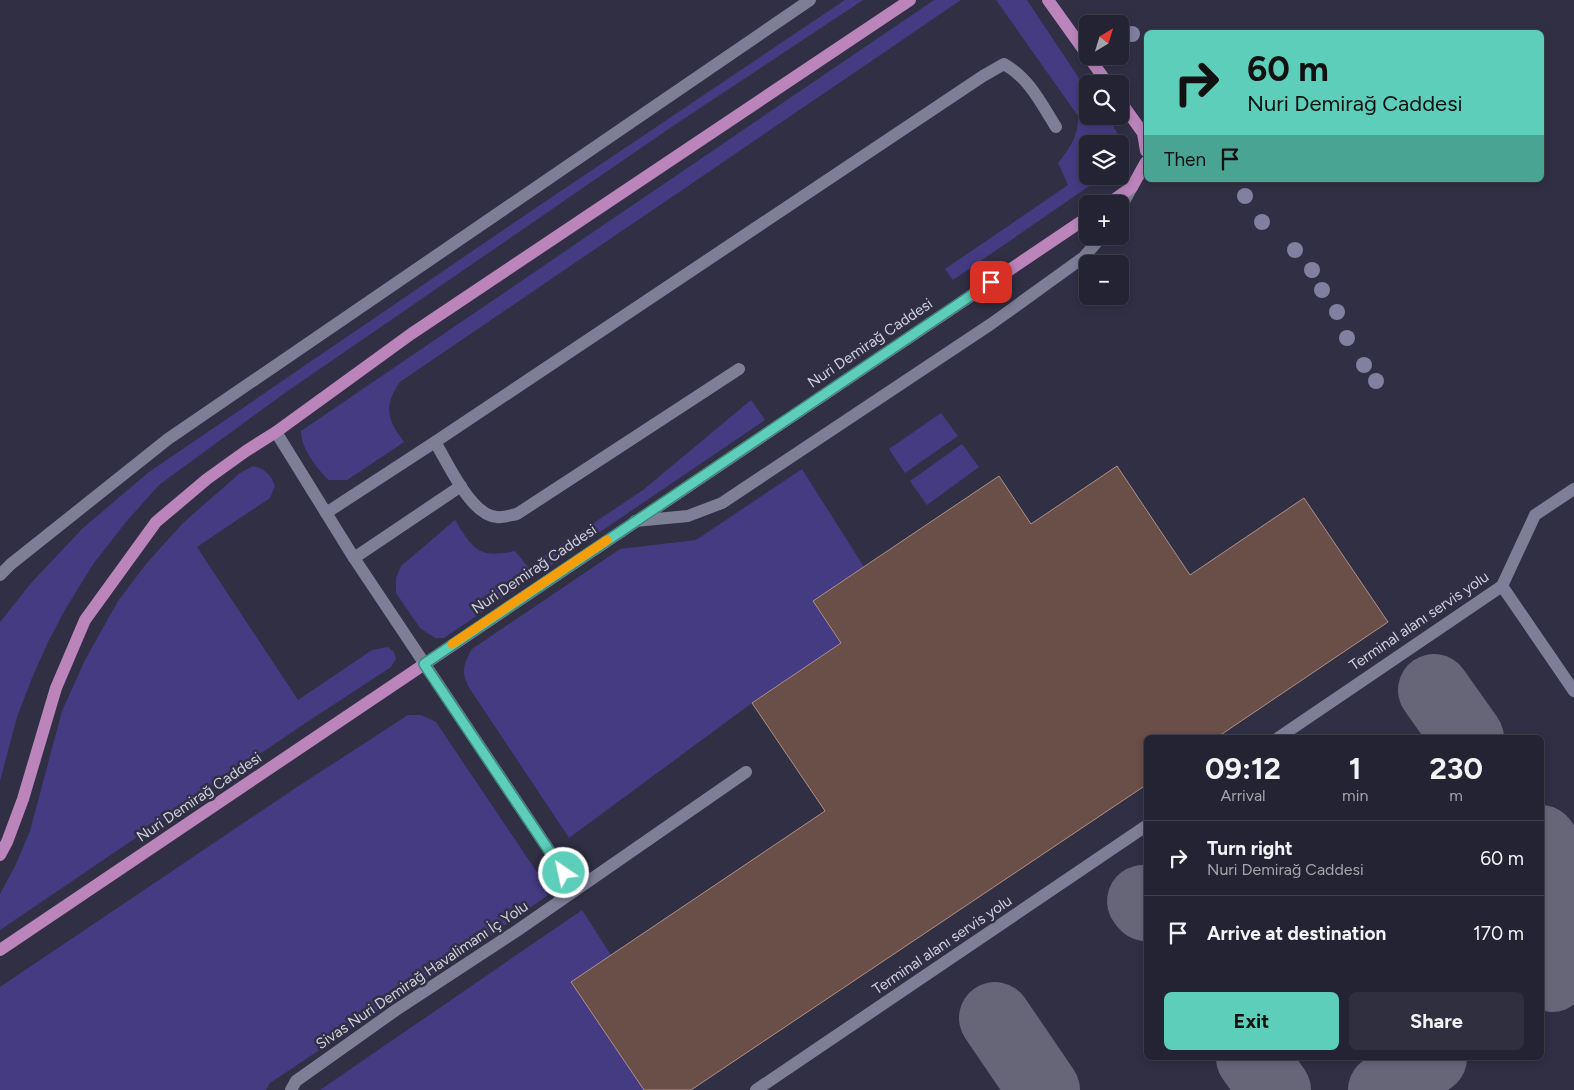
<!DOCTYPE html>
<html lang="en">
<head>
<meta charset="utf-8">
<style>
	body { margin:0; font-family:Figtree,sans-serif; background:#302f3f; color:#f1f3f6; height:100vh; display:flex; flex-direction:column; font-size:19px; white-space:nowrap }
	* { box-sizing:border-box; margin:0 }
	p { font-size:16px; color:#a3a4ac }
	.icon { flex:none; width:28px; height:28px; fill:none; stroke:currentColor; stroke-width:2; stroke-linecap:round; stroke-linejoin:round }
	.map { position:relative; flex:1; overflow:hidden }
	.sheet { position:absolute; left:1144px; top:735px; width:400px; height:325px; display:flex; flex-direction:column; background:#242333; border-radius:8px; box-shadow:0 2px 8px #0003,0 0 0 1px #41404e }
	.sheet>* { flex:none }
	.top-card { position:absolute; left:1144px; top:30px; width:400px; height:152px; border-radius:8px; box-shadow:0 2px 8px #0003,0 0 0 1px #41404e; background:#5cceba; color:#111; overflow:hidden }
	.needle { width:32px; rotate:38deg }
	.fabs { position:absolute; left:1079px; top:15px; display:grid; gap:10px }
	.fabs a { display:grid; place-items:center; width:50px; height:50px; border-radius:8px; background:#242333; box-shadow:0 2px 8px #0003,0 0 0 1px #41404e; font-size:25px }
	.pin { position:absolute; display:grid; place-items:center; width:42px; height:42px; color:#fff; margin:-21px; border-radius:10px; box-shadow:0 2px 8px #0006 }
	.me { position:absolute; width:55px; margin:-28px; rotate:326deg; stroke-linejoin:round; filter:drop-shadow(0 0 4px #0008) }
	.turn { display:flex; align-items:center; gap:18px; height:105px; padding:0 20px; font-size:22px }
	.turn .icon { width:65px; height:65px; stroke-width:2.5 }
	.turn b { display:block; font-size:35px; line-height:42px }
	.then { display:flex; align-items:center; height:48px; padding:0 20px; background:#0003; gap:10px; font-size:19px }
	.eta { display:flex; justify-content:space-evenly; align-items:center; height:85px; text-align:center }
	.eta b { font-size:30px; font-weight:700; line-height:35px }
	.primary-button { display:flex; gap:10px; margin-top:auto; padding:10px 20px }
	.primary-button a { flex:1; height:58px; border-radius:8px; background:#5cceba; color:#111; font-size:20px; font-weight:700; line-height:58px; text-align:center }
	.primary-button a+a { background:#302f3f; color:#f1f3f6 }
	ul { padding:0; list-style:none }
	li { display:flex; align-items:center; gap:15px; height:75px; padding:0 20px; border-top:1px solid #41404e }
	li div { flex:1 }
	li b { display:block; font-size:19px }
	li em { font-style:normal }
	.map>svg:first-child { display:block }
</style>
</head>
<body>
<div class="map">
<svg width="1574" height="1090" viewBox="0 0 1574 1090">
	<rect width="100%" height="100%" fill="#302f44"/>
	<g fill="#443b83">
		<path d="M845,0H863L673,126L282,395L159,485L126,522L94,563L66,608L48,642L32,678L17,717L0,781V622L32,582L83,528L149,472L537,207Z"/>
		<path d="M934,0H961L400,382C384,405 386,419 404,442L347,480H329C316,468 301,448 301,431Z"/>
		<path d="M996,0H1027L1087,90L1088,116H1106L1129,150V159L1120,165V144H1088V176H1104L953,280L945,269L1068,185L1058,163C1070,148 1079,135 1078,116Z"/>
		<path d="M751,400L765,420L444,638H435L420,628L396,593V578L401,566L455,520C473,549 478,559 515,551L528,567L643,490Z"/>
		<path d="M941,413L958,436L905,473L889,449Z"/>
		<path d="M962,444L979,467L927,505L910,481Z"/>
		<path d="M253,466C265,469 271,474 275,486L270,498L197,547L298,700L372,650L388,647L394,652L396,659L391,667L304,724L0,930V894L15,866L30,831L62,711L85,660L118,601L146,564L183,523L240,473Z"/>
		<path d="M802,469L864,567L813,601L841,643L752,703L569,838L468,686C461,671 464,663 472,649L620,549L696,540Z"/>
		<path d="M408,715H421L436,722L547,887V896L459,957L270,1083L266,1090H0V987L297,787Z"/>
		<path d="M582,910L611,955L644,1090H320Z"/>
	</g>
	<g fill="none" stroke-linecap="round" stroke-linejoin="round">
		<g stroke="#676679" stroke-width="72">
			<path d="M1434,690L1468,738"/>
			<path d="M1541,841L1566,876L1570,897L1572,924L1569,938L1552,976"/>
			<path d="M1143,901L1146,905"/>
			<path d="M995,1018L1044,1090"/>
			<path d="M1252,1058L1275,1090"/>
			<path d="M1384,1090L1431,1058"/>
		</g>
	</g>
	<path fill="#6a4f48" stroke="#ae9189" d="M1117,466L1190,575L1304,498L1388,622L1216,738H1146V785L691,1090H644L571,982L825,811L752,703L841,643L813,601L999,476L1031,524Z"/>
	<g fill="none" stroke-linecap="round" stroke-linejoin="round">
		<g stroke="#7e7e97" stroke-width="12">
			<path d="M1120,209L1132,187"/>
			<path d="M276,432L354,558L575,889"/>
			<path d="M435,442C448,463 471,516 497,517C503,518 511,515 517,514L739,369"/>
			<path d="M326,513L435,442L983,76L1004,64C1029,78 1041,103 1056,127"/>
			<path d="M635,521L688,516L722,503L991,324L1084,257L1102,236"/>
			<path d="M354,558L461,486"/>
			<path d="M0,575L11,564L168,439L810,0"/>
			<path d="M1502,586L1574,691"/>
			<path d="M1278,738L1502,586L1535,515L1574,489"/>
			<path d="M291,1090L296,1081L396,1010L518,930L746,772"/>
			<path d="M756,1090L1146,826"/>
		</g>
		<g stroke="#bb85bc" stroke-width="12">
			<path d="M1048,0L1088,56"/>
			<path d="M1088,56L1108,84"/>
			<path d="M1120,101L1143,133L1146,151"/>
			<path d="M1108,204L1132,187L1146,162"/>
			<path d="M0,855L7,842L23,799L56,688L85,620L156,522L207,479L246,451L276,432L411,334L910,0"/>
			<path d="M0,950L1088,217"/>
		</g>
	</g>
	<g fill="#8180a1">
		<circle cx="1132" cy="34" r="8"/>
		<circle cx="1245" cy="196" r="8"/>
		<circle cx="1262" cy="222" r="8"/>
		<circle cx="1295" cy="250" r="8"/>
		<circle cx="1312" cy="270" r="8"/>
		<circle cx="1322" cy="290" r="8"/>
		<circle cx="1337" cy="312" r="8"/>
		<circle cx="1347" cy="338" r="8"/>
		<circle cx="1364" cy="365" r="8"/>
		<circle cx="1376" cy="381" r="8"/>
	</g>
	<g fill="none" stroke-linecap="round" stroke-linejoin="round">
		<defs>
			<path id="route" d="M564,873L424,664L991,282"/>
		</defs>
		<use href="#route" stroke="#3c8679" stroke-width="12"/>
		<use href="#route" stroke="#5cceba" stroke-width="9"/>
		<path stroke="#f59e0b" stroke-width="9" d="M452,644L607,540"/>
	</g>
	<g text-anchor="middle" stroke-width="5" stroke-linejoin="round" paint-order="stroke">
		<g font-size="15" fill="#d0d0de" stroke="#302f44">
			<text transform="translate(870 343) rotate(-34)" y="5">Nuri Demirağ Caddesi</text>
			<text transform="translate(534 569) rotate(-34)" y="5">Nuri Demirağ Caddesi</text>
			<text transform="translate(1419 621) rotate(-34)" y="5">Terminal alanı servis yolu</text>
			<text transform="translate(199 797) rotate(-34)" y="5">Nuri Demirağ Caddesi</text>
			<text transform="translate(942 945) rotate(-34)" y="5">Terminal alanı servis yolu</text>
			<text transform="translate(422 975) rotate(-34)" y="5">Sivas Nuri Demirağ Havalimanı İç Yolu</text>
		</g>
	</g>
</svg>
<div class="fabs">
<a><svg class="needle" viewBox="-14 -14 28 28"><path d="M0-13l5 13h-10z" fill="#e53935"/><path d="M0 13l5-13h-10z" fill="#a3a4ac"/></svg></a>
<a><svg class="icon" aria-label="search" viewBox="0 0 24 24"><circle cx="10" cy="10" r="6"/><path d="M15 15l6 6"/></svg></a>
<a><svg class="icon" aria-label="layers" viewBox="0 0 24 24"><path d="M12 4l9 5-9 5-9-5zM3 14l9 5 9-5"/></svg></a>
<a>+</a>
<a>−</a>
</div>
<div class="pin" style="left:991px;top:282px;background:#d93025"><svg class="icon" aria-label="arrive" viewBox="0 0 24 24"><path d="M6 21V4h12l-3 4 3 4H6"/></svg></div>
<svg class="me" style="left:564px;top:873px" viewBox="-20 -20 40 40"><circle r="17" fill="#5cceba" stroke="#fff" stroke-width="3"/><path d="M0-11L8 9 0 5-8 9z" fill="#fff"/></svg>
<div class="top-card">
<div class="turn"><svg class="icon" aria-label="right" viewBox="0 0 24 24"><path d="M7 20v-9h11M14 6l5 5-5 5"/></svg><div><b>60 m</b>Nuri Demirağ Caddesi</div></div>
<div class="then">Then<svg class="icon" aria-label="arrive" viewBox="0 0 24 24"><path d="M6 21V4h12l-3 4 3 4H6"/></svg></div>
</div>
<section class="sheet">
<div class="eta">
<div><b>09:12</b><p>Arrival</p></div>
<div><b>1</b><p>min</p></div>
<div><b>230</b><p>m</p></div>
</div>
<ul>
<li><svg class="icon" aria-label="right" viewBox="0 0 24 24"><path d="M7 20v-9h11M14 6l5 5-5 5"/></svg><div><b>Turn right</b><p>Nuri Demirağ Caddesi</p></div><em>60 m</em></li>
<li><svg class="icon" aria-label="arrive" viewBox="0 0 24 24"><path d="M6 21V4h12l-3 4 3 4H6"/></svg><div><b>Arrive at destination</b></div><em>170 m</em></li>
</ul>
<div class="primary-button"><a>Exit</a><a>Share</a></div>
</section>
</div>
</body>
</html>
